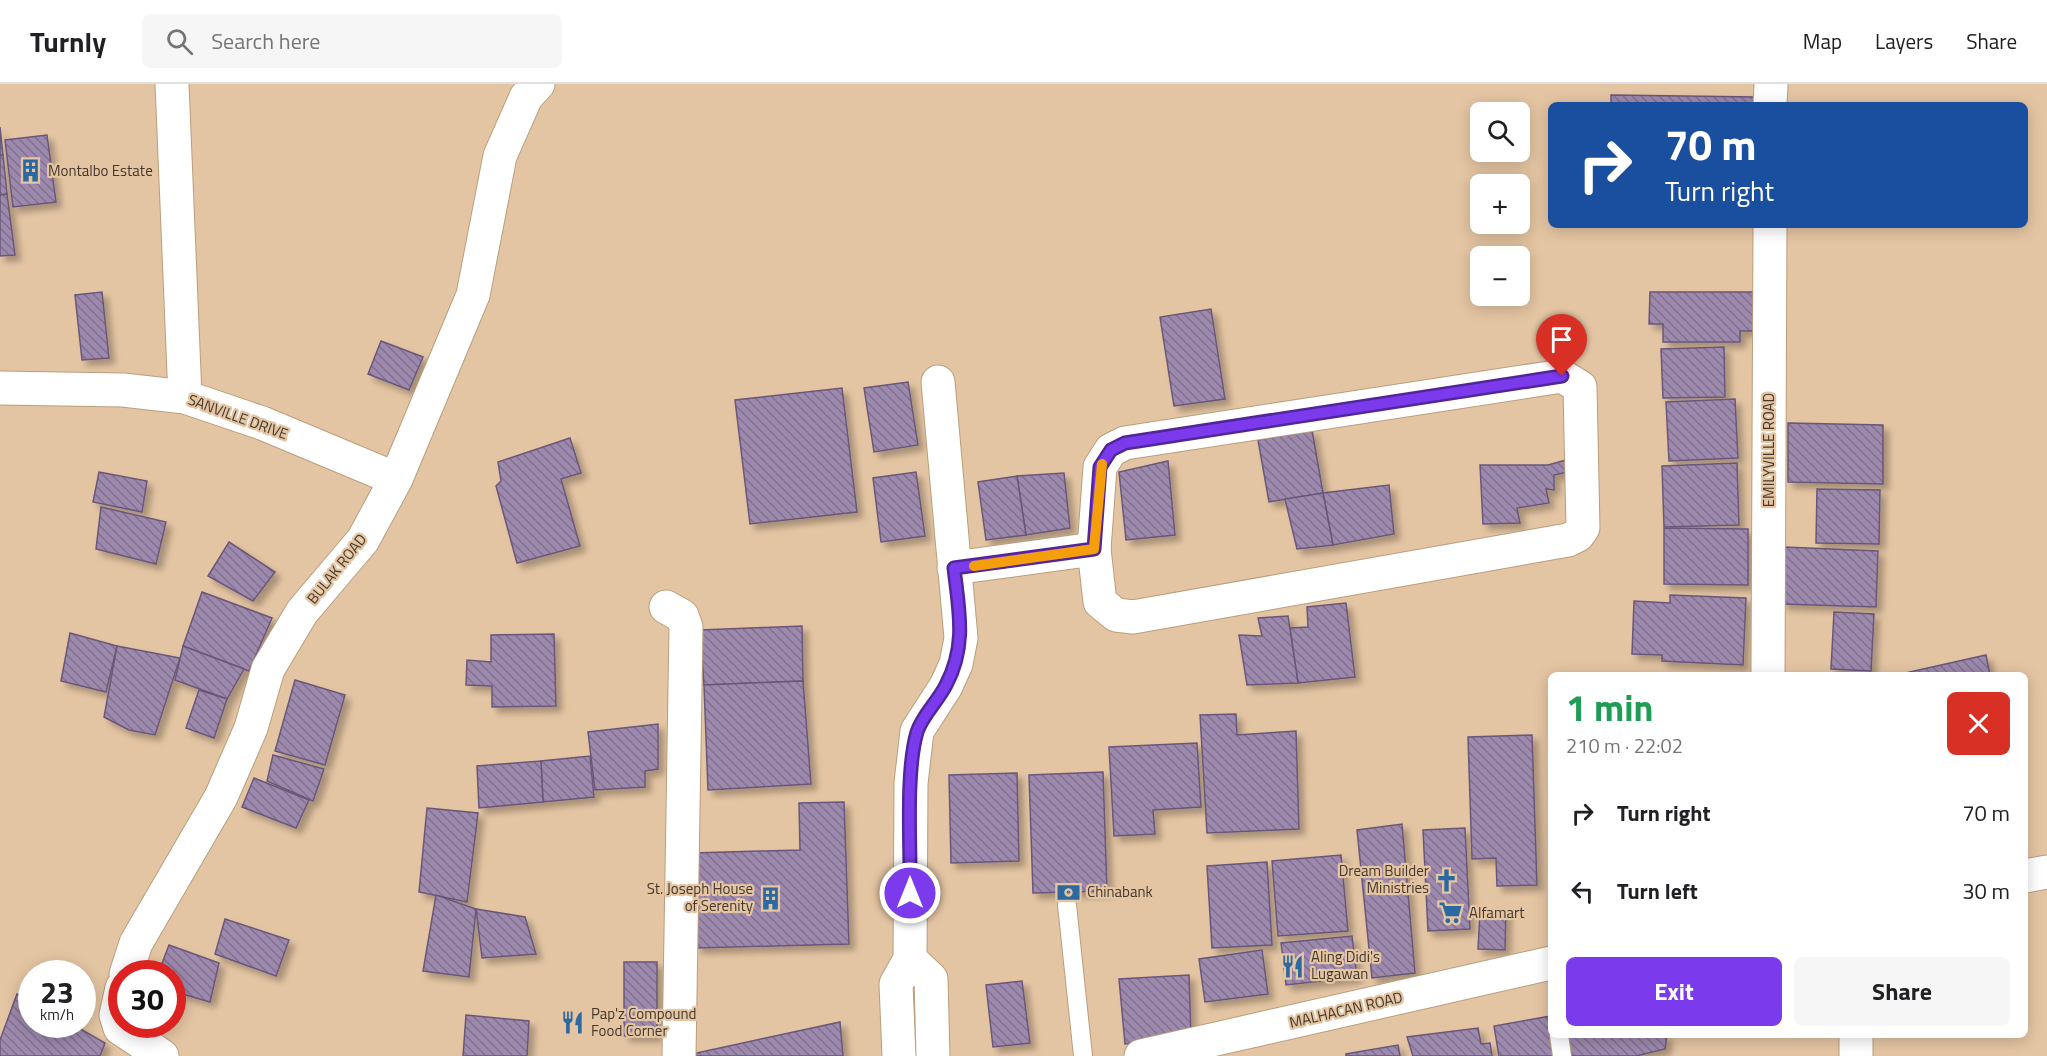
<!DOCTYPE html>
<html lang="en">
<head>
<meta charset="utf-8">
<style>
	body { margin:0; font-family:"Titillium Web",sans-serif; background:#f6f6f6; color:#202124; height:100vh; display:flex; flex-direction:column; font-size:22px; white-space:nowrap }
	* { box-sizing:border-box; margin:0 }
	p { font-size:20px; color:#757577 }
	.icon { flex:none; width:33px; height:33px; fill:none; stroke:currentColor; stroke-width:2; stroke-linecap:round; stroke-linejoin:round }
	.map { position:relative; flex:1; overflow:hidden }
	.side { position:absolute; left:1548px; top:588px; width:480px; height:366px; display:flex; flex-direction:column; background:#fff; border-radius:9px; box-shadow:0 3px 15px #0003 }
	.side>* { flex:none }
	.hud { position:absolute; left:1548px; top:18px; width:480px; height:126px; border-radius:9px; box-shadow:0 3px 15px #0003; background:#1a4fa0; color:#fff; overflow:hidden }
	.controls { position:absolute; left:1470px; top:18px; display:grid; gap:12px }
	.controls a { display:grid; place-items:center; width:60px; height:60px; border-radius:9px; background:#fff; box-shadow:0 3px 15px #0003; font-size:30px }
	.speed { position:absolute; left:18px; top:876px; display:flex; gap:12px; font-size:30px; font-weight:700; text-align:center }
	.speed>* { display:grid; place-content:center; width:78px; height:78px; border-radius:50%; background:#fff; box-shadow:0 3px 15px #0003; line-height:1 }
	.speed small { font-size:15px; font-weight:400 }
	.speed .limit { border:9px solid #d22; background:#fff; color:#111 }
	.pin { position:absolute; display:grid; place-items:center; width:51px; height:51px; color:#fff; margin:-62px -26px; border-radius:50% 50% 50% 0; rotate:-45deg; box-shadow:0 0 6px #0007 }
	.pin .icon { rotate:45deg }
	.me { position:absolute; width:66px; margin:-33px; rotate:0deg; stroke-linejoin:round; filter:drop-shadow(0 0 4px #0008) }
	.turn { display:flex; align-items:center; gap:21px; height:126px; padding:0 18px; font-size:27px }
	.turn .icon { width:78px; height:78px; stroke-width:2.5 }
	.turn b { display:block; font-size:42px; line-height:51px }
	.round { display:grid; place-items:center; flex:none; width:63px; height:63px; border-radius:9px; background:#f6f6f6 }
	.headline { display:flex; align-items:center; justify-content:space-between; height:102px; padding:0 18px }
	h1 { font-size:36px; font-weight:700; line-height:45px; color:#1e9e55 }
	.cta { display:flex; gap:12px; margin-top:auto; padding:12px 18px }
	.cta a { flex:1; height:69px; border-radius:9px; background:#7c3aed; color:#fff; font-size:24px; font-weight:700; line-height:69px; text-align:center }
	.cta a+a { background:#f6f6f6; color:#202124 }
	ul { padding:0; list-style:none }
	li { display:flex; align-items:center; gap:18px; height:78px; padding:0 18px }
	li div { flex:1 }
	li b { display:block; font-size:22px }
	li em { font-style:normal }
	header { display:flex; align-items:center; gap:36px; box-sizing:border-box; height:84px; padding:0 30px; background:#fff; border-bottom:2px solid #e0e0e0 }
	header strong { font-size:28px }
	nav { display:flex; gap:33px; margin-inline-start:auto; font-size:21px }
	.search { width:420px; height:54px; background:#f6f6f6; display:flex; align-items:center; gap:15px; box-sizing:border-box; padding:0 21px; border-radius:9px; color:#757577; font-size:22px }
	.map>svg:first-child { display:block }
</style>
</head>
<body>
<header>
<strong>Turnly</strong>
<div class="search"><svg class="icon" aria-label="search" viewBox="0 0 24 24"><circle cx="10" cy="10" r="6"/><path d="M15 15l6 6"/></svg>Search here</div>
<nav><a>Map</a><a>Layers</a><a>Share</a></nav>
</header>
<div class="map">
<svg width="2047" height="972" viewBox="0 0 2047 972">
	<defs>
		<pattern id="building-back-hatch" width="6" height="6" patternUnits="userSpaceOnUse" patternTransform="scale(1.5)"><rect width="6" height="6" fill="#9d89ae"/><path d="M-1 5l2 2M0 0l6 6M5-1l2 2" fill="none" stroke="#82718e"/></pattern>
		<filter id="shadow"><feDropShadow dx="5.5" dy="5.5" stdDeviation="3" flood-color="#0004"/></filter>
	</defs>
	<rect width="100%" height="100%" fill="#e4c5a3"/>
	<g fill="url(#building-back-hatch)" stroke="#6a5779" stroke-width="1.5" filter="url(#shadow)">
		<path d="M1611,11L1755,13L1754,21H1611Z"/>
		<path d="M0,43L3,71H0Z"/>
		<path d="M47,51L56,118L13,123L5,56Z"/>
		<path d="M0,71H3L7,110L0,111Z"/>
		<path d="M7,110L15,171L0,172V111Z"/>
		<path d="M102,208L109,274L82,276L75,211Z"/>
		<path d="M1650,208H1753V247H1740V258H1663V240H1649Z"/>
		<path d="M1211,225L1225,315L1174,322L1160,233Z"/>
		<path d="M381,257L423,273L409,306L368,290Z"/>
		<path d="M1724,263L1725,313L1663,314L1661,265Z"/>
		<path d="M908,298L918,361L874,368L864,304Z"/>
		<path d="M842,304L857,428L750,440L735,316Z"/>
		<path d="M1735,315L1738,374L1669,377L1666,318Z"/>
		<path d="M1788,339L1883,341V400L1788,398Z"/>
		<path d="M1312,346L1323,409L1269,418L1258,356Z"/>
		<path d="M570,354L581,389L561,395L580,462L517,479L496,402L501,397L498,378Z"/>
		<path d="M1573,374L1572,387L1554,391V406L1546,405L1549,419L1517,424L1520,439L1483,440L1480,381H1548Z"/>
		<path d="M1168,377L1175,451L1126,456L1119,388Z"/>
		<path d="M1737,379L1739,441L1664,443L1662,382Z"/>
		<path d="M99,388L147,397L142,428L93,418Z"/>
		<path d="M916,388L925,452L881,458L873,394Z"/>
		<path d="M1064,389L1070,444L1026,451L1017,392Z"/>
		<path d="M1017,392L1026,451L986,456L978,398Z"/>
		<path d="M1389,401L1394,450L1333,461L1323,409Z"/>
		<path d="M1817,405L1880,406L1879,460L1816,459Z"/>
		<path d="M1323,409L1333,461L1297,465L1285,415Z"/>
		<path d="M101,423L166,438L156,480L96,465Z"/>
		<path d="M1664,444L1748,445V501L1664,500Z"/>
		<path d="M229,458L275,488L253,517L208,492Z"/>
		<path d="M1784,463L1878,467L1876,523L1782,520Z"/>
		<path d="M202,508L272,534L249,587L183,562Z"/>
		<path d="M1670,511L1746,514L1743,581L1662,577V571L1632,570L1634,517L1670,519Z"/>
		<path d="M1346,519L1355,593L1298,599L1290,544L1308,543L1307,523Z"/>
		<path d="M1834,528L1874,530L1871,587L1831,585Z"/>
		<path d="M1288,532L1298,599L1247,601L1239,551L1262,552L1258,534Z"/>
		<path d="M802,542L803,597L704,601L700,546Z"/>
		<path d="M70,549L117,562L106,608L61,597Z"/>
		<path d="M554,550L556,622L492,623V602L466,601L467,576L491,578V551Z"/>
		<path d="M117,562L180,574L155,651L129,646L104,633Z"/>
		<path d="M183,562L244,585L227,615L175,596Z"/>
		<path d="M1986,571L1990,591H1905V589Z"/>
		<path d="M295,596L345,611L325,681L275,667Z"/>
		<path d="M803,597L811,700L708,706L704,601Z"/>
		<path d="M199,606L227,615L214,654L186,644Z"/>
		<path d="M1236,630L1237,651L1296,647L1299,745L1207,749L1200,631Z"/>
		<path d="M658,640V685L645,687V703L595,706L588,648Z"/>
		<path d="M1532,651L1537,801L1497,802L1496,774L1472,775L1468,653Z"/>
		<path d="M1197,659L1201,723L1153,726L1155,750L1114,752L1109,663Z"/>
		<path d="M273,671L324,685L313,717L267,697Z"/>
		<path d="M590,672L594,713L543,718L541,677Z"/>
		<path d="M541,677L543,718L479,724L477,682Z"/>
		<path d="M1103,688L1107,807L1033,809L1029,691Z"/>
		<path d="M1017,689L1019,777L951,779L949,691Z"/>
		<path d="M254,694L309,716L296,744L242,723Z"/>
		<path d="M844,718L849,860L696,864L693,769L800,766L799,719Z"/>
		<path d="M427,724L478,729L467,818L419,808Z"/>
		<path d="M1402,740L1415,889L1372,894L1357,746Z"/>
		<path d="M1465,744L1470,845L1428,847L1423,746Z"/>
		<path d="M1341,771L1348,847L1278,852L1272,777Z"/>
		<path d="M1267,778L1272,861L1212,864L1207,782Z"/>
		<path d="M436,811L476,825L469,893L423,887Z"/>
		<path d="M476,825L525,833L536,870L482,874Z"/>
		<path d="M1480,826H1506L1505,866L1478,865Z"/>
		<path d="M225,835L289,856L276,892L215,870Z"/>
		<path d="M1352,852L1357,893L1286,901L1281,859Z"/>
		<path d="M169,861L219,879L210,918L172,907V890H158Z"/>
		<path d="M1262,866L1268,910L1205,918L1199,875Z"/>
		<rect x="624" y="878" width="33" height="74"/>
		<path d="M1189,891L1191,952L1125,960L1119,895Z"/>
		<path d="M1022,897L1030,959L993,963L986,901Z"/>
		<path d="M17,910L32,918V940H72L105,959L100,972H0V956Z"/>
		<path d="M466,931L529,937L527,972H463Z"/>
		<path d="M1551,932V951L1560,972H1499L1494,942Z"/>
		<path d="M840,938L843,972H693L692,970Z"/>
		<path d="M1478,944L1481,960L1490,959L1492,972H1413L1407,953Z"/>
		<path d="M1566,951H1667L1665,965L1636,972H1569Z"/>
		<path d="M1398,961L1400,972H1346V970Z"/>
	</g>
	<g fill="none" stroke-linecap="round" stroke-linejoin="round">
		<defs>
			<g id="service">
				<path d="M1067,821L1083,972"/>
				<path d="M1559,951L1562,972"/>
			</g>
			<g id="minor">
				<path d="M172,0L185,313"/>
				<path d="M1770,21L1771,0"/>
				<path d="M1562,292L1580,303L1583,444L1578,451L1568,456L1133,533L1116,531L1100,518L1094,465L1100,383L1111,366L1125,359Z"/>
				<path d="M0,304L123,306L185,313L262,339L396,395"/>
				<path d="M954,484L1094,465"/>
				<path d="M666,523L682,532L686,543L679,972"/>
				<path d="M1768,591L1770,141"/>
				<path d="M910,875L931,895L933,972"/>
				<path d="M899,972L896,900L910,875L911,699L917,647L946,602L956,580L961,554L938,298"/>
				<path d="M1856,972V951"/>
			</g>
			<g id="tertiary">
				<path d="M126,890L136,859L221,713L251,644L268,585L302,528L363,456L396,395L473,211L500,72L526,13L538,0"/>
				<path d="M122,904L116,931L120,944L162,972"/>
			</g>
			<g id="secondary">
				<path d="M2025,792L2047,788"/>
				<path d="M1141,972L1551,879"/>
			</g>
		</defs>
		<use href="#service" stroke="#bb9d7c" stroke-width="20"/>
		<use href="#minor" stroke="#bb9d7c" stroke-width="35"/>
		<use href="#tertiary" stroke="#bb9d7c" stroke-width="35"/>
		<use href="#secondary" stroke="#bb9d7c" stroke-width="35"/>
		<use href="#service" stroke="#fff" stroke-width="18"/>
		<use href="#minor" stroke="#fff" stroke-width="33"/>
		<use href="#tertiary" stroke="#fff" stroke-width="33"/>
		<use href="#secondary" stroke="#fff" stroke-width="33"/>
	</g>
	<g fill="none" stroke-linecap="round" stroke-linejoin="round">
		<defs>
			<path id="route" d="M910,809C911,765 905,689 917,648C922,632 938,617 946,601C967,561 959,527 954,484L1094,465L1100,383L1111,366L1125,359L1562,292"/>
		</defs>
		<use href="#route" stroke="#51269a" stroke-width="15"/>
		<use href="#route" stroke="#7c3aed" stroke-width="10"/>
		<path stroke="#f59e0b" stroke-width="10" d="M974,482L1094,465L1102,380"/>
	</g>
	<defs>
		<symbol id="building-bare" viewBox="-9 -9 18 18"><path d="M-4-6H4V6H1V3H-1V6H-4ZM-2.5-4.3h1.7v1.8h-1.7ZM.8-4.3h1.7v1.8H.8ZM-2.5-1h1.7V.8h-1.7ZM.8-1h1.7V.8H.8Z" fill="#2d69a0" stroke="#e4c5a3" stroke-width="2.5" paint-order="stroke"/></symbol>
		<symbol id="church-bare" viewBox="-9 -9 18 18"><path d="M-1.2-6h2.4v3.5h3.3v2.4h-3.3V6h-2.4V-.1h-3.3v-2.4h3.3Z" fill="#2d69a0" stroke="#e4c5a3" stroke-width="2.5" paint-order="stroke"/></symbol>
		<symbol id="bank-bare" viewBox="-9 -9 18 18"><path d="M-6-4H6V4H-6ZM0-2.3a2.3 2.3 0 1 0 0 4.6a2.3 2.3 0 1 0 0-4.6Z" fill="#2d69a0" stroke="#e4c5a3" stroke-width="2.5" paint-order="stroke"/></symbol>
		<symbol id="supermarket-bare" viewBox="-9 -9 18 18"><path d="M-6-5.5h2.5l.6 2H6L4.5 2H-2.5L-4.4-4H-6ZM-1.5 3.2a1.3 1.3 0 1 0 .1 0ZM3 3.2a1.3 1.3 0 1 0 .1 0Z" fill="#2d69a0" stroke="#e4c5a3" stroke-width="2.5" paint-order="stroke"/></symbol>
		<symbol id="restaurant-bare" viewBox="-9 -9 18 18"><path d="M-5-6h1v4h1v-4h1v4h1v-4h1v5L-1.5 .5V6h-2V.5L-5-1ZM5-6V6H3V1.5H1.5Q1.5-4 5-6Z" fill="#2d69a0" stroke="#e4c5a3" stroke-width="2.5" paint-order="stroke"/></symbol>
	</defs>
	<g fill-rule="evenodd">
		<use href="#building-bare" x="14" y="70" width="33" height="33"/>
		<use href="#church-bare" x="1430" y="780" width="33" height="33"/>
		<use href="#bank-bare" x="1052" y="792" width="33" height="33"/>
		<use href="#building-bare" x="754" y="798" width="33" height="33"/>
		<use href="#supermarket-bare" x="1434" y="812" width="33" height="33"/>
		<use href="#restaurant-bare" x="1276" y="866" width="33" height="33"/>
		<use href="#restaurant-bare" x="556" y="922" width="33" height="33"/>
	</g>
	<g text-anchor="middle" stroke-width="4.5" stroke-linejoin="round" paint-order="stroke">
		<g font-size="15" fill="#45382b" stroke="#e4c5a3" text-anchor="start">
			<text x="48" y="92">Montalbo Estate</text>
			<text x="1429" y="792" text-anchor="end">Dream Builder<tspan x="1429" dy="17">Ministries</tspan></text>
			<text x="753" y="810" text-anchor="end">St. Joseph House<tspan x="753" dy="17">of Serenity</tspan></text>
			<text x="1087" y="813">Chinabank</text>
			<text x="1469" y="834">Alfamart</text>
			<text x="1311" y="878">Aling Didi's<tspan x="1311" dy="17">Lugawan</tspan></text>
			<text x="591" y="935">Pap'z Compound<tspan x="591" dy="17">Food Corner</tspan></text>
		</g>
		<g font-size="15" fill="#45382b" stroke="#e4c5a3">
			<text transform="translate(238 333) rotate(20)" y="5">SANVILLE DRIVE</text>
			<text transform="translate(1769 366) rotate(-90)" y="5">EMILYVILLE ROAD</text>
			<text transform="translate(337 485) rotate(-51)" y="5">BULAK ROAD</text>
			<text transform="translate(1346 926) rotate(-13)" y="5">MALHACAN ROAD</text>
		</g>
	</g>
</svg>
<div class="controls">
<a><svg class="icon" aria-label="search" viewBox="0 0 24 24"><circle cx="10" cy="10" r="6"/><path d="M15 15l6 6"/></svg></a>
<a>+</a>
<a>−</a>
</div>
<div class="speed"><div>23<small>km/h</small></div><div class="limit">30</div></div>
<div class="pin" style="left:1562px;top:292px;background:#d93025"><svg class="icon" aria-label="arrive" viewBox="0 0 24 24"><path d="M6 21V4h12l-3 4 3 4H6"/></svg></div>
<svg class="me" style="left:910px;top:809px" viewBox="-20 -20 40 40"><circle r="17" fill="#7c3aed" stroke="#fff" stroke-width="3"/><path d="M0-11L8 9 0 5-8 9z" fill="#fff"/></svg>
<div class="hud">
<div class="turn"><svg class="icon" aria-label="right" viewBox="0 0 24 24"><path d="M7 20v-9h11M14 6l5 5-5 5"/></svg><div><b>70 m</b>Turn right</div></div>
</div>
<section class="side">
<div class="headline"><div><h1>1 min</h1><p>210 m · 22:02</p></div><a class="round" style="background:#d93025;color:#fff"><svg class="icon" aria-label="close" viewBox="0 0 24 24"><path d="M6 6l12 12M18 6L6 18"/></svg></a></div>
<ul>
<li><svg class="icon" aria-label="right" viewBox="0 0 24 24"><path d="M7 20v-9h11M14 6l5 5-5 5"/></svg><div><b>Turn right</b></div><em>70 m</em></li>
<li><svg class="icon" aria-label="left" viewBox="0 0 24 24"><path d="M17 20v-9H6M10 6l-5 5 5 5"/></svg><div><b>Turn left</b></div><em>30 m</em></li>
</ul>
<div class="cta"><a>Exit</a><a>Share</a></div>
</section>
</div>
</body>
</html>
